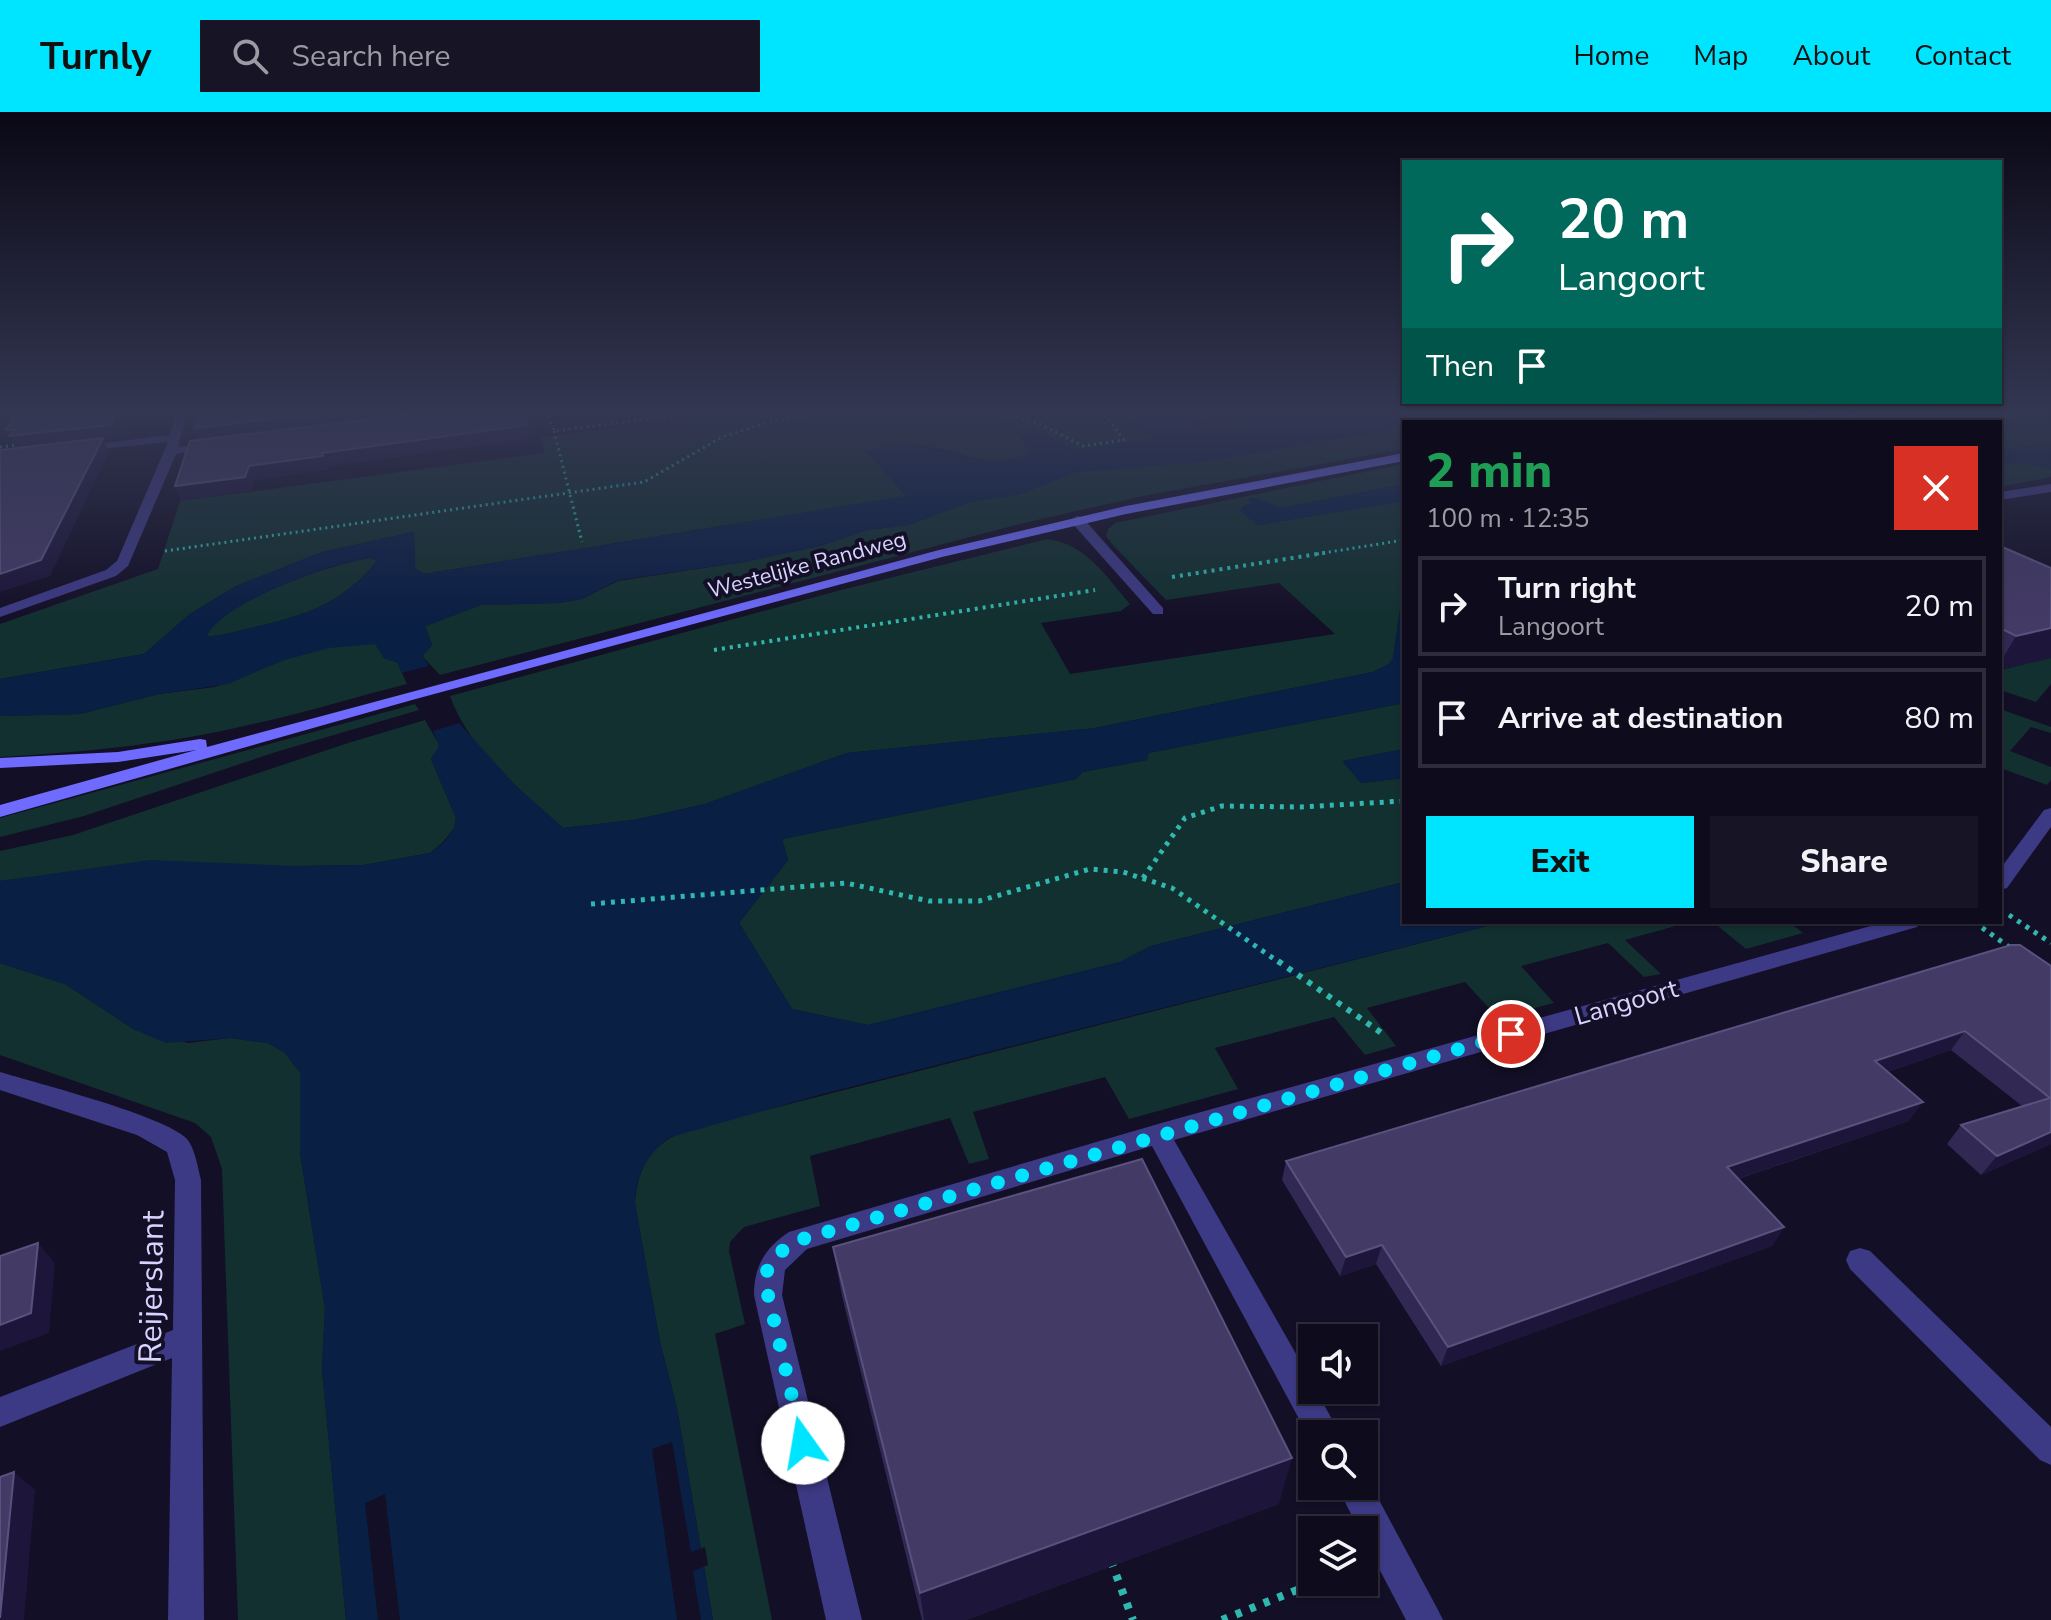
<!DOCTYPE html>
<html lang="en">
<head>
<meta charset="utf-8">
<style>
	body { margin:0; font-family:"Nunito Sans",sans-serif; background:#171425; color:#f1f3f6; height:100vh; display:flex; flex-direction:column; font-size:30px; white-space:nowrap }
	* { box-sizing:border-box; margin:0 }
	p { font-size:26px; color:#9b9ba3 }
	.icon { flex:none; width:44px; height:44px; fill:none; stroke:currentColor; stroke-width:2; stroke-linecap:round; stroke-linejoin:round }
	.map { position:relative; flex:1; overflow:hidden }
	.sheet { position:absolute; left:1402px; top:308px; width:600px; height:504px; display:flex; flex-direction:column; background:#0e0b1c; border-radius:0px; box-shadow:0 2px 6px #0004,0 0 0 2px #2e2b3b }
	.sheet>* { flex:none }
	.hud { position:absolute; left:1402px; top:48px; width:600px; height:244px; border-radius:0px; box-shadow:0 2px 6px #0004,0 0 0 2px #2e2b3b; background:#00695c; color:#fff; overflow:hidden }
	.fabs { position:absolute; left:1298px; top:1212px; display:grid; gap:16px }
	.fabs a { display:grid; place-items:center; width:80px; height:80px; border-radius:0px; background:#0e0b1c; box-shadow:0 2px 6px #0004,0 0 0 2px #2e2b3b; font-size:40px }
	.pin { position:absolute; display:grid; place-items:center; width:68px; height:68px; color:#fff; margin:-34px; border:4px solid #fff; border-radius:50%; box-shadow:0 2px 8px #0007 }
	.me { position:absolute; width:88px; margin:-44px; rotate:347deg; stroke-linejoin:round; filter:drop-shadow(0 0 6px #0008) }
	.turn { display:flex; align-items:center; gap:28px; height:168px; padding:0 24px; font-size:36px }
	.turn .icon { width:104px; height:104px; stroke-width:2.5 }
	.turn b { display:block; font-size:56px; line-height:68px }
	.then { display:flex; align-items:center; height:76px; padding:0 24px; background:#0003; gap:16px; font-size:30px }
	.round { display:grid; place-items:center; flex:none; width:84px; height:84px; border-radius:0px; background:#171425 }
	.headline { display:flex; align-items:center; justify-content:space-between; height:136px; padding:0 24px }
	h1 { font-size:48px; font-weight:800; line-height:60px; color:#1e9e55 }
	.cta { display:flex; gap:16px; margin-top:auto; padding:16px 24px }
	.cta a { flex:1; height:92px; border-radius:0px; background:#00e5ff; color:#111; font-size:32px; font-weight:800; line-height:92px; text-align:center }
	.cta a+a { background:#171425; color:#f1f3f6 }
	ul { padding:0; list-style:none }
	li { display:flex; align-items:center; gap:24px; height:100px; margin:0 16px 12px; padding:0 8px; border:4px solid #2e2b3b; border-radius:0px }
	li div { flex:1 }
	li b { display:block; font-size:30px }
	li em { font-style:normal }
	header { display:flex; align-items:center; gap:48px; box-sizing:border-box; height:112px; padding:0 40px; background:#00e5ff; color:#111 }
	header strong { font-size:38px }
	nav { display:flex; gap:44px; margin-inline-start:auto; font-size:28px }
	.search { width:560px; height:72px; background:#171425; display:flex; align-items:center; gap:20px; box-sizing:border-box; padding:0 28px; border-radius:0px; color:#9b9ba3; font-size:30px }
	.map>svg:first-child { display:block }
</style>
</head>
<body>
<header>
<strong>Turnly</strong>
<div class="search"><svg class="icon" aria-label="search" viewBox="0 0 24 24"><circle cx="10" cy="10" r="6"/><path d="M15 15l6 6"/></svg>Search here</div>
<nav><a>Home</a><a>Map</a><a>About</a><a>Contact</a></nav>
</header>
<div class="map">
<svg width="2051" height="1508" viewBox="0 0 2051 1508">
	<rect width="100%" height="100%" fill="#130f26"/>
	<g fill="#12302f">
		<path d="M750,299H1116L1156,326L1077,339L1033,317L1015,319L1031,339C995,364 948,332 910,333C895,333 880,337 866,339L907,384L424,462L415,456L414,420L322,440L236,474L190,502L144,542L0,567V512L158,457L180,389L545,341L541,325Z"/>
		<path d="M1266,299H1356L1195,319L1194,315L1203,310L1268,301Z"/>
		<path d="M1546,299H1639L1567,310H1449Z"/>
		<path d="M1759,299L1773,300L1788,308L1786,310H1679L1690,306Z"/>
		<path d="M2051,300V336L2028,334L2000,338V310H1993Z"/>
		<path d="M1404,316V337L1143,384L1028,410L440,563L422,544L432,533L425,514L481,493L559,491L582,487L618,469L744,450L820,434L867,418L909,413L969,390L1021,382L1075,360Z"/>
		<path d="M2020,350L2051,357V365L2000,375V353Z"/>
		<path d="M1404,352V372L1281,396L1255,386L1248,387L1251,391L1242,395L1257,413L1404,389V470L1393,546L1389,552L1373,560L1095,616L847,641L705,692L634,708L563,716C521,678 469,638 450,584L841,478L1047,427C1086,432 1105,463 1130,492L1121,499L1041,511L1070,562L1335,522L1279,471L1166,488L1113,433L1106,424L1108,417L1115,411Z"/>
		<path d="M371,446L377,449C343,492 301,505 251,516C236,519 221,525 207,524C218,491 336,450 371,446Z"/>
		<path d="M367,531H375L384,546L397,550L407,572C356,585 305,601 253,612C170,632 85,640 0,645V604L80,602L159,582L215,575L284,548L329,535Z"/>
		<path d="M2051,546V572L2036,590L2000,578V558Z"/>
		<path d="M1404,591V637L1343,649L1361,671L1404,666V770L1151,834L1120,850L868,913L792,897L739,811L788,748L782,727L1076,667L1082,660L1147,648L1148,641Z"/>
		<path d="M415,592L419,598L276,640L84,704L0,725V706Z"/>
		<path d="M2000,597L2051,615V621L2031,615L2010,639L2051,655V668L2047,673L2000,656Z"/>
		<path d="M425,608L440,634L431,647L456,706L454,716L443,730L430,741L364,753L97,757L0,769V739L73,723L348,631Z"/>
		<path d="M1503,810H1690L1625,828L1661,862L1644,865L1608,831L1521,854L1554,891L1498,906L1465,870L1367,896L1396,934L1365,943L1334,905L1215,936L1238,977L1129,1007L1105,965L973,1000L989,1047L969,1052L950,1006L810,1044L820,1094L744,1115L730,1130L729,1139L745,1212L715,1222L772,1508H713L677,1296L660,1230L635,1092C637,1057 650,1033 684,1019Z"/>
		<path d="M1713,810H1789L1803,821L1746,837Z"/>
		<path d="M0,851L65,872L135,918L188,931L230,926L268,931L284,940L300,960V1041L325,1196L322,1258L346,1508H238L222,1057L211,1025L195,1011L0,943Z"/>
	</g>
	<g fill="#0a1f44" fill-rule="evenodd">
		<path d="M1116,299H1169L1194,312L1196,319L1356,299H1546L1449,310H1404V316L1202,350L1076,360L1021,382L969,390L909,413L867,418L820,434L744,450L618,468L582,487L559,491L481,493L425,514L432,533L422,544L429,554L402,561L397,550L384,546L375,532L329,536L284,548L228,572L159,582L80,602L0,604V567L144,542L190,502L236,474L322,440L414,420L415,456L424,462L906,384L865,339C881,337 900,331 915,333C949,338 1000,362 1031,339L1014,319L1032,317L1077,339L1155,326ZM371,446L377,449C344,492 301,505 250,516C237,519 221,525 207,524C220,492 336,448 371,446Z"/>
		<path d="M1943,299H2051V300L1993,310L1929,309Z"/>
		<path d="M2028,334L2051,336V357L2020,350L2000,353V338Z"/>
		<path d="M1404,372V389L1257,413L1239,398L1251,391L1247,388L1255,386L1281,396Z"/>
		<path d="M1404,470V591L1149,641L1147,648L1082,660L1076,667L782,727L788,748L739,811L792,897L868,913L1120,850L1151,834L1404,770V810H1503L822,982L668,1026C645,1046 636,1061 635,1092L660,1230L677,1296L713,1508H346L322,1258L325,1196L300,1041V960L284,940L267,931L230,926L166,931L135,918L65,872L0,851V769L150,748L296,754L364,753L430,741L444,730L454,716L456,706L431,647L439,634L433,619L459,611L517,675L563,716L634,708L705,692L847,641L1095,616L1373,560L1389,552L1393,546Z"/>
		<path d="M1404,637V666L1361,671L1342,649Z"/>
	</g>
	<g fill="#130f26">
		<path d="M672,1330L691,1440L705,1435L708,1453L693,1459L701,1508H677L652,1337Z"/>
		<path d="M385,1382L400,1508H378L365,1391Z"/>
	</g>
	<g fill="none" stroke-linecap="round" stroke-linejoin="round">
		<g stroke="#2fb8b0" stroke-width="3" stroke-dasharray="2 4" stroke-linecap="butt">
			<path d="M547,299L554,319L712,299"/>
			<path d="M987,299L1038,311L1083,334L1124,328L1108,307L1096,299"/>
			<path d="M554,319L582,430"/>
			<path d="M0,335L17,333"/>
			<path d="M165,439L644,370L722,325L766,311L828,299"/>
			<path d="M1317,442L1404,428"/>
		</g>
		<g stroke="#2fb8b0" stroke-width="4" stroke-dasharray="3 5" stroke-linecap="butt">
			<path d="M1172,465L1330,440"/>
			<path d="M714,538L1095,478"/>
		</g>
		<g stroke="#2fb8b0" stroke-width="5" stroke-dasharray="4 6" stroke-linecap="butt">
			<path d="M1143,766L1185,706L1222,694L1301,695L1404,689"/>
			<path d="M591,792L846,771L929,789H979L1090,757L1123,760L1172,776L1280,851"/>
			<path d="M2009,803L2051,831"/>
			<path d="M1974,810L2012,837"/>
		</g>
		<path stroke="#2fb8b0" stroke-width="6" stroke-dasharray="5 7" stroke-linecap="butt" d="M1278,849L1383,922"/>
		<g stroke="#2fb8b0" stroke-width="8" stroke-dasharray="6 9" stroke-linecap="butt">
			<path d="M1111,1449L1133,1508"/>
			<path d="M1222,1508L1317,1470"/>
		</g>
		<g fill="#3d3a85" fill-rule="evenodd">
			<path d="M1077,404L1082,405L1163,496V502H1153L1072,411L1071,408Z"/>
			<path d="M1860,1136L1870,1139L2051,1315V1353L2040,1348L1850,1157L1846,1148L1850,1139Z"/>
		</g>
		<g fill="#3d3a85" fill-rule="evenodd">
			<path d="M177,299H187L178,335L213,331L219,334L176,342L128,454L116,464L0,505V496L106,458L117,449L168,330L82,339L78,338V334L170,323Z"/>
			<path d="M2051,372V380L2000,388V380Z"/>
			<path d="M2051,696V715L2007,776L2000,778V757L2044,698Z"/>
			<path d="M1885,810H1921L1917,815L1174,1028L1312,1270V1278H1316L1340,1322H1312V1331L1152,1034L807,1137L785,1158L782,1183L862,1508H826L754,1183C754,1154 765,1136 789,1120L1158,1012Z"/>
			<path d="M0,960C36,971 166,1004 187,1027C195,1036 198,1057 201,1068L204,1508H168L172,1246L0,1315V1285L173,1218L175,1068L167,1040L137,1023L0,978Z"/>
			<path d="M1365,1362L1437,1496L1443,1508H1406L1364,1428V1418H1359L1337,1374H1364Z"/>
		</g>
		<g fill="#6f6bff" fill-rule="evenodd">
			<path d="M1655,299H1679L1623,310H1596Z"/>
			<path d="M1798,299L1815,301L1818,310H1808L1806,305Z"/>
			<path d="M1852,299H1863L1854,308L1831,310Z"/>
			<path d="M1404,341V349L1126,402L942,445L412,588L0,705V693L196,638L118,650L0,656V646L118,640L200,627L206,628L207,635L939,438L1126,394Z"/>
		</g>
	</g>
	<g fill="#312854">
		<path d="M1174,299H1255L1254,301L1191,310Z"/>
		<path d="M2000,434L2051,456V546L2000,557Z"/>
		<path d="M2051,854V1032L1981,1063L1947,1032L1961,1013L2022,994L1951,938L1887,960L1909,1009L1738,1067L1784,1115L1772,1134L1441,1254L1376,1152L1340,1164L1282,1068L1286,1049Z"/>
		<path d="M833,1135L1279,1392L966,1508H922L842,1184Z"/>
	</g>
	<g fill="#1d163a">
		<path d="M0,299H27L30,305L0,308Z"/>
		<path d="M117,299H129L116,326L103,327L109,340L50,464L0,480V462L16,337L6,318Z"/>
		<path d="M337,299H451L200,329L195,316Z"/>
		<path d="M1192,299H1255L1254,301L1191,310Z"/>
		<path d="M528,313L532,326L328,355V358L255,368L251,379L181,389L175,374L249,354L322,341Z"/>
		<path d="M2051,516V546L2000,557V551L2016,524Z"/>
		<path d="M1965,919L1951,938L1862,968L1875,949Z"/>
		<path d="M1923,990L1909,1009L1716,1074L1727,1055Z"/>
		<path d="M2051,1020V1032L1981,1063L1997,1044Z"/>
		<path d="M1784,1115L1772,1134L1441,1254L1448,1235Z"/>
		<path d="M38,1131L55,1151L49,1221L0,1239V1213Z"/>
		<path d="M1382,1133L1376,1152L1340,1164L1346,1145Z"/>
		<path d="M1292,1346L1279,1392L966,1508H924L920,1481Z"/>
		<path d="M14,1360L35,1378L24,1508H0Z"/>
	</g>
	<g fill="#433a66" stroke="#5a527e" stroke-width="2">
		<path d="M19,299H117L110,313L9,324L14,318H6Z"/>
		<path d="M200,299H337L195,316Z"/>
		<path d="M436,299H524L528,313L322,341L323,344L249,354L245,365L175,374L190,329Z"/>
		<path d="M103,326L41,448L0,462V338Z"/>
		<path d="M2000,434L2051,456V516L2016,524L2000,516Z"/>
		<path d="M2011,833H2020L2051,854V1020L1997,1044L1961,1013L2050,986L1965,919L1875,949L1923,990L1727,1055L1784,1115L1448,1235L1382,1133L1346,1145L1286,1049Z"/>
		<path d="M1142,1047L1292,1346L920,1481L833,1135Z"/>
		<path d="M38,1131L31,1201L0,1213V1144Z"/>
		<path d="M14,1360L0,1506V1365Z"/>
	</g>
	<linearGradient id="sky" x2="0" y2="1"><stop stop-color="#0a0815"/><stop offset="0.59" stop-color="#333752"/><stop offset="1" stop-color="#333752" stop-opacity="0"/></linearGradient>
	<rect width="2051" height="510" fill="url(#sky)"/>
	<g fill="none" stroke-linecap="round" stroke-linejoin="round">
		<path stroke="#00e5ff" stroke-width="14" stroke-dasharray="0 25.2" d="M803,1331L768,1183L767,1159L782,1139L799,1128L1511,922"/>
	</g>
	<g text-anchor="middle" stroke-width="8" stroke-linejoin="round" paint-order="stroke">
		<g font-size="22" fill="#d9d4ff" stroke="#130f26">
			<text transform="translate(807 452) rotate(-15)" y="8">Westelijke Randweg</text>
		</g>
		<g font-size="26" fill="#d9d4ff" stroke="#130f26">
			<text transform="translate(1626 890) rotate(-16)" y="9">Langoort</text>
		</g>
		<g font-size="32" fill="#d9d4ff" stroke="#130f26">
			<text transform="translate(151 1175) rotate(-89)" y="11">Reijerslant</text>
		</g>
	</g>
</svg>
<div class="fabs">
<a><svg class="icon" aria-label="sound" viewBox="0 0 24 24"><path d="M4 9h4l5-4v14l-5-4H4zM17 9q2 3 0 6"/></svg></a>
<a><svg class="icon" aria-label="search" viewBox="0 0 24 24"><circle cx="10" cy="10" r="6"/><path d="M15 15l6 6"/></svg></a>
<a><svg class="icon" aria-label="layers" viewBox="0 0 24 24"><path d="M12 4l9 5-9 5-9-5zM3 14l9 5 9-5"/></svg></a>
</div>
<div class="pin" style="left:1511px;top:922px;background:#d93025"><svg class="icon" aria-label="arrive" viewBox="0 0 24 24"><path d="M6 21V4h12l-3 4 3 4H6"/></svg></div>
<svg class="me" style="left:803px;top:1331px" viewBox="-20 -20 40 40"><circle r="19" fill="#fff"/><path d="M0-13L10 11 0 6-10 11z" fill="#00e5ff"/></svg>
<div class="hud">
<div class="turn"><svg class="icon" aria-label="right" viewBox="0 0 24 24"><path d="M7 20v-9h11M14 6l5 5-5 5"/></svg><div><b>20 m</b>Langoort</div></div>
<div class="then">Then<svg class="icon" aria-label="arrive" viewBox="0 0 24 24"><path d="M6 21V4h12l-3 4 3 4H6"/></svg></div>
</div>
<section class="sheet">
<div class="headline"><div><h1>2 min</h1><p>100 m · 12:35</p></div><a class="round" style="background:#d93025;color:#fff"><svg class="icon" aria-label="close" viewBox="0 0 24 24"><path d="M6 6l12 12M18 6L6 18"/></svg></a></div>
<ul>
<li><svg class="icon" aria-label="right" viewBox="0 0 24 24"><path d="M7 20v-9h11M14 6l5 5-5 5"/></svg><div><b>Turn right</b><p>Langoort</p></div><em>20 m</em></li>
<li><svg class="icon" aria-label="arrive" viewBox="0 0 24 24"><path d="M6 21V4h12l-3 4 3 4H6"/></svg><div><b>Arrive at destination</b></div><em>80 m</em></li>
</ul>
<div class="cta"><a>Exit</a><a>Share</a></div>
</section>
</div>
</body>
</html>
